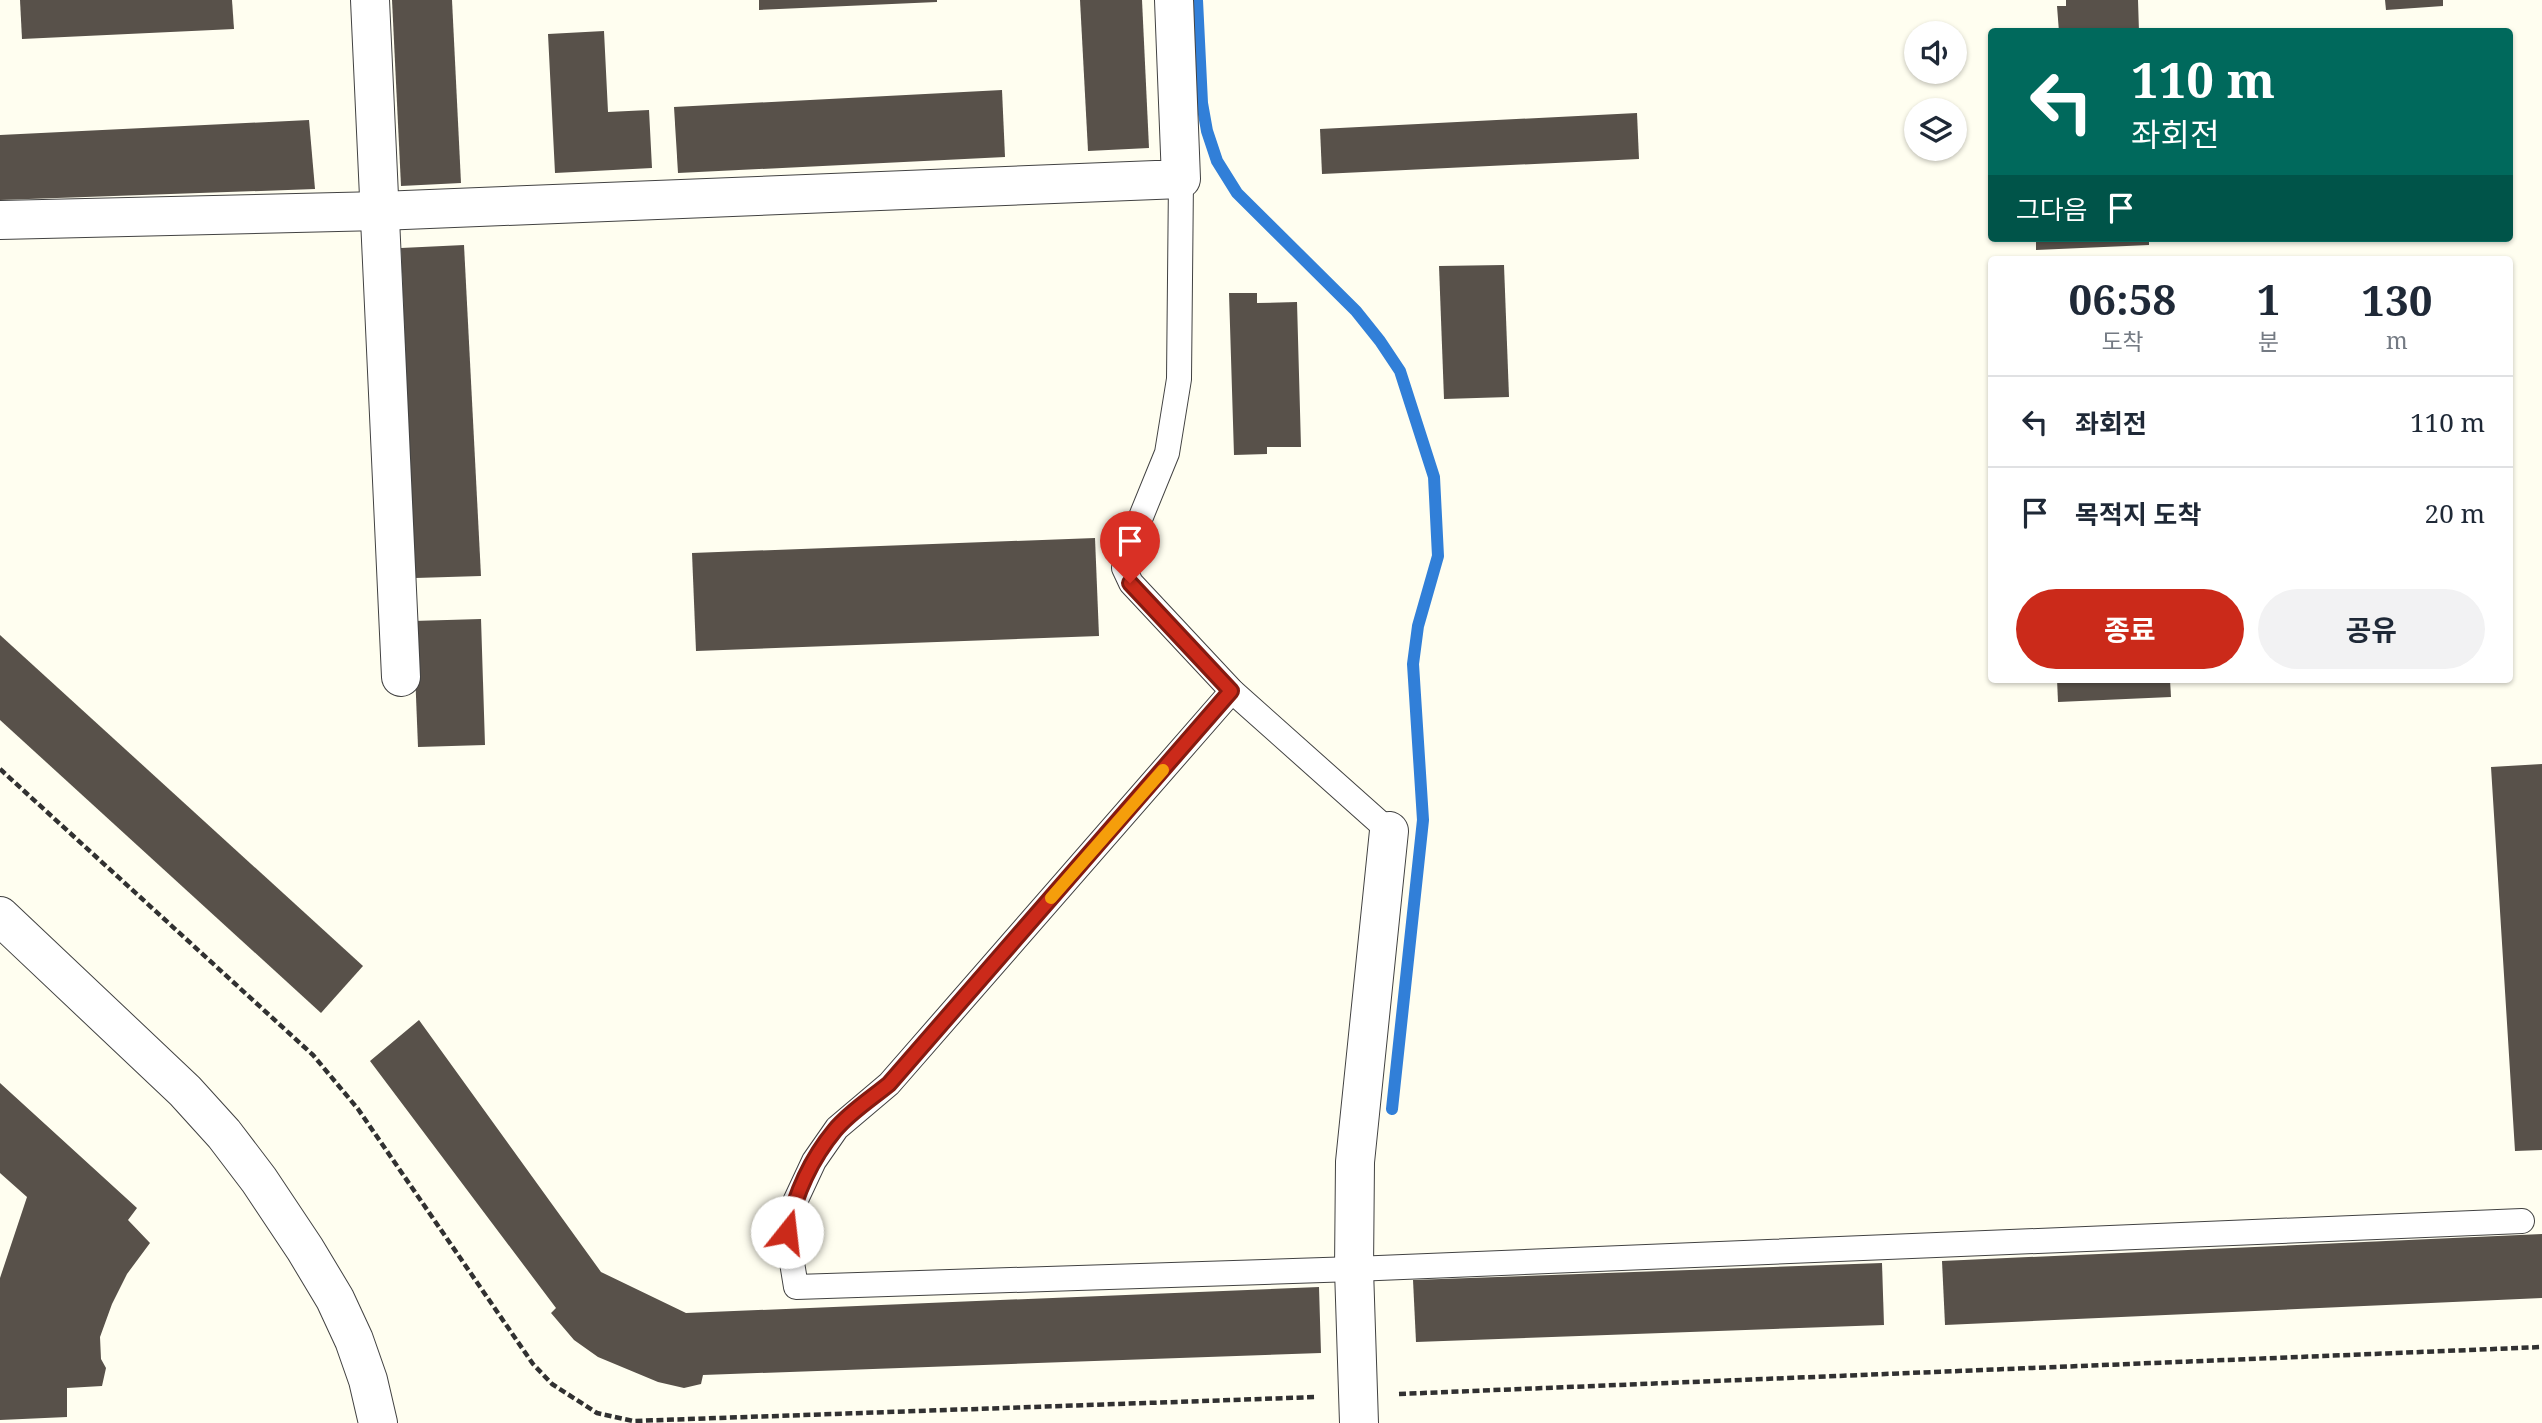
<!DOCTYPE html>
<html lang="ko">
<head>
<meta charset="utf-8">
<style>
	body { margin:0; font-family:"Noto Serif","Noto Sans KR",serif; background:#f2f2f3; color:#1f2937; height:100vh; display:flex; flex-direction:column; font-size:26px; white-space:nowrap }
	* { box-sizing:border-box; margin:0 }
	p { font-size:23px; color:#747a83 }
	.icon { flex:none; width:38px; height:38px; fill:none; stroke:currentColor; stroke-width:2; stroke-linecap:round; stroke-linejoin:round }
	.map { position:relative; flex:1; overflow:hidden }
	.drawer { position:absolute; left:1988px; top:256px; width:525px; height:427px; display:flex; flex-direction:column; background:#fff; border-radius:7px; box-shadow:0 2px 5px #0004 }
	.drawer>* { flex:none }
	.hud { position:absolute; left:1988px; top:28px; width:525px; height:214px; border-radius:7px; box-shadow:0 2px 5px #0004; background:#00695c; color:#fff; overflow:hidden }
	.fabs { position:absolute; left:1904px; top:21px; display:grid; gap:14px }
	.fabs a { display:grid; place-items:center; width:63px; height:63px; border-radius:50%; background:#fff; box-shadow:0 2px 5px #0004; font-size:35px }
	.pin { position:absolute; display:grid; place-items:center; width:60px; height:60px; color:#fff; margin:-72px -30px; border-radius:50% 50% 50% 0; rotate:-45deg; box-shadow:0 0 7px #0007 }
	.pin .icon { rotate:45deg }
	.me { position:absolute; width:77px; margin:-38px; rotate:16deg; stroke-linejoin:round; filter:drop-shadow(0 0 5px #0008) }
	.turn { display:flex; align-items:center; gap:24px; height:147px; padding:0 28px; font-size:32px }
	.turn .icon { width:91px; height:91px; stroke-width:2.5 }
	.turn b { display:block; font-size:49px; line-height:60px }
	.then { display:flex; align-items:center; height:66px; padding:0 28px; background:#0003; gap:14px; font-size:26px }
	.eta { display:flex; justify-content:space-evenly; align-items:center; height:119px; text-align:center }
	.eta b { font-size:42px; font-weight:700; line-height:49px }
	.button { display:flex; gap:14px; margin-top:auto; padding:14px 28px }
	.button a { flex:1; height:80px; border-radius:42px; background:#cb2a1a; color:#fff; font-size:28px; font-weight:700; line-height:80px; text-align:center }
	.button a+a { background:#f2f2f3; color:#1f2937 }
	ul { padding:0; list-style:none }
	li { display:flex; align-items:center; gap:21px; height:91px; padding:0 28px; border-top:2px solid #e0e1e3 }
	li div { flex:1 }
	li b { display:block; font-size:26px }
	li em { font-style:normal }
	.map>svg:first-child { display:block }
</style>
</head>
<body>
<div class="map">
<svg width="2542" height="1423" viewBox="0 0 2542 1423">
	<rect width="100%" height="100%" fill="#fffef0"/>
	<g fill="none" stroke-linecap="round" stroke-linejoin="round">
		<path stroke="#317fd8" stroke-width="12" d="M1197,0L1202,103L1207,131L1217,161L1237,193L1356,311L1380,341L1400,371L1434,477L1438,556L1418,626L1413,664L1423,820L1392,1109"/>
	</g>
	<g fill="#58514a">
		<path d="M20,0H232L234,29L22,39Z"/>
		<path d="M392,0H452L461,183L401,186Z"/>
		<path d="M759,0H937V2L759,10Z"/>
		<path d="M1080,0H1142L1149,148L1088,151Z"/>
		<path d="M2066,0H2138L2139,32H2059L2057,6H2066Z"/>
		<path d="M2385,0H2443V6L2386,10Z"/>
		<path d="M604,31L608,112L649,110L652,168L555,173L548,34Z"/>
		<path d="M1002,90L1005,157L678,173L674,107Z"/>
		<path d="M1637,113L1639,159L1322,174L1320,129Z"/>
		<path d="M309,120L315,189L0,200V135Z"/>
		<path d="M2036,238H2149V245L2036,250Z"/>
		<path d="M464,245L481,576L415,578L401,248Z"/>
		<path d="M1504,265L1509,397L1444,399L1439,266Z"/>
		<path d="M1229,293H1257V303L1297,302L1301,447H1267V454L1234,455Z"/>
		<path d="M1095,538L1099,636L696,651L692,553Z"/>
		<path d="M481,619L485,745L418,747L413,621Z"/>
		<path d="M0,635L363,966L321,1013L0,720Z"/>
		<path d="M2057,679H2170L2171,697L2058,702Z"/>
		<path d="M2542,764V1150L2515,1151L2491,767Z"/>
		<path d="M419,1020L601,1272L686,1313L1319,1287L1321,1353L703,1375L701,1384L684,1388L658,1382L598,1357L574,1340L551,1313L556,1308L370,1061Z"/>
		<path d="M0,1083L137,1208L128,1220L150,1243L127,1274L112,1304L100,1337L101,1359L106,1368L102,1386L67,1388V1417L0,1420V1278L27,1197L0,1173Z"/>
		<path d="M2542,1234V1298L1945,1325L1942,1261Z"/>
		<path d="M1882,1263L1884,1325L1416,1342L1413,1280Z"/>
	</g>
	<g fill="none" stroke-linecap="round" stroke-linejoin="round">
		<defs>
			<g id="service">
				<path d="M1181,179L1179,379L1167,453L1127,551L1124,568L1131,583L1232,691L1389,831"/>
				<path d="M1232,691L889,1084L837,1128L814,1161L793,1206L787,1232L796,1287L1354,1269L2522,1221"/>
			</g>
			<g id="minor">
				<path d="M370,0L401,677"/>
				<path d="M0,220L380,211L1181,179L1174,0"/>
				<path d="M1359,1423L1354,1269L1355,1162L1389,831"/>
			</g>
			<path id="tertiary" d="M0,916L185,1091L224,1134L259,1180L305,1249L335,1299L354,1340L368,1380L378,1423"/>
		</defs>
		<use href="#service" stroke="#424242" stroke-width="26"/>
		<use href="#minor" stroke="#424242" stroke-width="40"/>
		<use href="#tertiary" stroke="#424242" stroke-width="40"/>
		<g stroke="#313131" stroke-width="4.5" stroke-dasharray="7 3.5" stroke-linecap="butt">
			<path d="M0,769L313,1055L358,1109L533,1364L552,1384L597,1413L633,1421L1317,1397"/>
			<path d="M1399,1394L2542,1347"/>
		</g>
		<use href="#service" stroke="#fff" stroke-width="24"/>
		<use href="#minor" stroke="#fff" stroke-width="38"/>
		<use href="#tertiary" stroke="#fff" stroke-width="38"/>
	</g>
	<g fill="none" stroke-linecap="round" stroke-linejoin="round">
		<defs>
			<path id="route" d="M787,1232C795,1195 811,1159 835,1130C850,1112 872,1098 889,1084L1231,691L1130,583"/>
		</defs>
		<use href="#route" stroke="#841b11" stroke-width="18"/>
		<use href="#route" stroke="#cb2a1a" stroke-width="12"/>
		<path stroke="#f59e0b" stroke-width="12" d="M1051,898L1163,770"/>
	</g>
</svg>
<div class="fabs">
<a><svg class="icon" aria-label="sound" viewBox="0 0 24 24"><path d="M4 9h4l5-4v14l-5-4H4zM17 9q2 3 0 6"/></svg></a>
<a><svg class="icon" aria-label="layers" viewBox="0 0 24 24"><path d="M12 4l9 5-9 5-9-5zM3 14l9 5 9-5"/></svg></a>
</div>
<div class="pin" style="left:1130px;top:583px;background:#d93025"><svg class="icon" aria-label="arrive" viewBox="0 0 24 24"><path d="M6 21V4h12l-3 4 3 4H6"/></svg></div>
<svg class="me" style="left:787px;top:1232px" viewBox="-20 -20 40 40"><circle r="19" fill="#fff"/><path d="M0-13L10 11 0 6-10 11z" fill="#cb2a1a"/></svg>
<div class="hud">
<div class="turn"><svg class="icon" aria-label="left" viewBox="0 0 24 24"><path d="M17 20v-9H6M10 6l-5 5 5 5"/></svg><div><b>110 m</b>좌회전</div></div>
<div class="then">그다음<svg class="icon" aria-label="arrive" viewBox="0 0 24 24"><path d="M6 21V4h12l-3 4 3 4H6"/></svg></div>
</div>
<section class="drawer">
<div class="eta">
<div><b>06:58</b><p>도착</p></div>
<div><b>1</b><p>분</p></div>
<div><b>130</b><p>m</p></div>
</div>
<ul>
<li><svg class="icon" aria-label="left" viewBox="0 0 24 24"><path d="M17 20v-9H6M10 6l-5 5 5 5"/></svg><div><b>좌회전</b></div><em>110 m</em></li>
<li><svg class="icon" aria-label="arrive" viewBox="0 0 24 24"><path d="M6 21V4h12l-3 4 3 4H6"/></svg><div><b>목적지 도착</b></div><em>20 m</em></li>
</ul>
<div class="button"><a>종료</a><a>공유</a></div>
</section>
</div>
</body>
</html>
